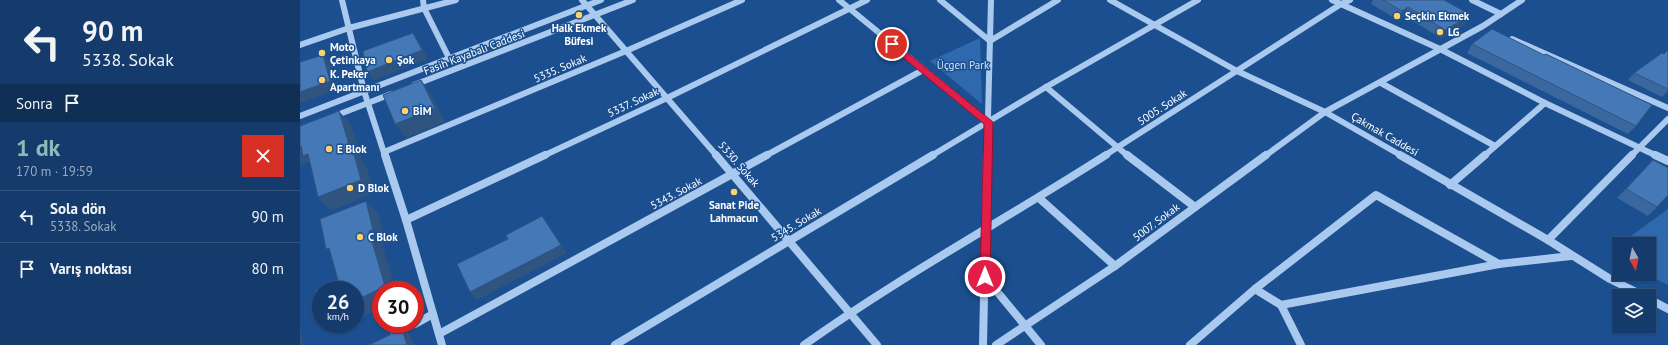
<!DOCTYPE html>
<html lang="tr">
<head>
<meta charset="utf-8">
<style>
	body { margin:0; font-family:"PT Sans",sans-serif; background:#214673; color:#f1f3f6; height:100vh; display:flex; flex-direction:column; font-size:15px; white-space:nowrap }
	* { box-sizing:border-box; margin:0 }
	p { font-size:13px; color:#9dadc1 }
	.icon { flex:none; width:22px; height:22px; fill:none; stroke:currentColor; stroke-width:2; stroke-linecap:round; stroke-linejoin:round }
	.map { position:relative; flex:1; overflow:hidden }
	.details { display:flex; flex-direction:column; background:#143b6b; width:300px }
	.details>* { flex:none }
	.hud { background:#143b6b; color:#f1f3f6; overflow:hidden }
	.needle { width:26px; rotate:171deg }
	.buttons { position:absolute; left:1312px; top:237px; display:grid; gap:8px }
	.buttons a { display:grid; place-items:center; width:44px; height:44px; border-radius:0px; background:#143b6b; box-shadow:0 1px 3px #0004,0 0 0 1px #33557e; font-size:20px }
	.speed { position:absolute; left:12px; top:281px; display:flex; gap:8px; font-size:20px; font-weight:700; text-align:center }
	.speed>* { display:grid; place-content:center; width:52px; height:52px; border-radius:50%; background:#143b6b; box-shadow:0 1px 3px #0004,0 0 0 1px #33557e; line-height:1 }
	.speed small { font-size:10px; font-weight:400 }
	.speed .limit { border:6px solid #d22; background:#fff; color:#111 }
	.pin { position:absolute; display:grid; place-items:center; width:34px; height:34px; color:#fff; margin:-17px; border:2px solid #fff; border-radius:50%; box-shadow:0 1px 4px #0007 }
	.me { position:absolute; width:44px; margin:-22px; rotate:0deg; stroke-linejoin:round; filter:drop-shadow(0 0 3px #0008) }
	.turn { display:flex; align-items:center; gap:14px; height:84px; padding:0 16px; font-size:18px }
	.turn .icon { width:52px; height:52px; stroke-width:2.5 }
	.turn b { display:block; font-size:28px; line-height:34px }
	.then { display:flex; align-items:center; height:38px; padding:0 16px; background:#0003; gap:8px; font-size:15px }
	.round { display:grid; place-items:center; flex:none; width:42px; height:42px; border-radius:0px; background:#214673 }
	.overview { display:flex; align-items:center; justify-content:space-between; height:68px; padding:0 16px }
	h1 { font-size:24px; font-weight:700; line-height:30px; color:#8bbbb9 }
	ul { padding:0; list-style:none }
	li { display:flex; align-items:center; gap:12px; height:52px; padding:0 16px; border-top:1px solid #33557e }
	li div { flex:1 }
	li b { display:block; font-size:15px }
	li em { font-style:normal }
	main { display:flex; flex:1; min-height:0 }
	.map>svg:first-child { display:block }
</style>
</head>
<body>
<main>
<section class="details">
<div class="hud">
<div class="turn"><svg class="icon" aria-label="left" viewBox="0 0 24 24"><path d="M17 20v-9H6M10 6l-5 5 5 5"/></svg><div><b>90 m</b>5338. Sokak</div></div>
<div class="then">Sonra<svg class="icon" aria-label="arrive" viewBox="0 0 24 24"><path d="M6 21V4h12l-3 4 3 4H6"/></svg></div>
</div>
<div class="overview"><div><h1>1 dk</h1><p>170 m · 19:59</p></div><a class="round" style="background:#d93025;color:#fff"><svg class="icon" aria-label="close" viewBox="0 0 24 24"><path d="M6 6l12 12M18 6L6 18"/></svg></a></div>
<ul>
<li><svg class="icon" aria-label="left" viewBox="0 0 24 24"><path d="M17 20v-9H6M10 6l-5 5 5 5"/></svg><div><b>Sola dön</b><p>5338. Sokak</p></div><em>90 m</em></li>
<li><svg class="icon" aria-label="arrive" viewBox="0 0 24 24"><path d="M6 21V4h12l-3 4 3 4H6"/></svg><div><b>Varış noktası</b></div><em>80 m</em></li>
</ul>
</section>
<div class="map">
<svg width="1368" height="345" viewBox="0 0 1368 345">
	<rect width="100%" height="100%" fill="#1b4f8f"/>
	<g fill="#2e69ad">
		<path d="M680,38L682,104L630,61Z"/>
		<path d="M1368,209V285L1346,274H1349V244H1320Z"/>
	</g>
	<g fill="none" stroke-linecap="round" stroke-linejoin="round">
		<g stroke="#a9c9ee" stroke-width="6">
			<path d="M42,0L64,91L85,156"/>
			<path d="M123,0L124,8L149,58"/>
			<path d="M282,0L417,156"/>
			<path d="M539,0L688,122"/>
			<path d="M640,0L690,41"/>
			<path d="M810,0L937,71L1025,112L1102,156"/>
			<path d="M1032,0L1140,49L1245,103L1357,156"/>
			<path d="M1172,0L1201,14"/>
			<path d="M1212,39L1368,108"/>
			<path d="M690,41L758,0"/>
			<path d="M0,45L49,28L156,0"/>
			<path d="M1081,83L1195,146"/>
			<path d="M114,85L333,0"/>
			<path d="M746,87L828,156"/>
			<path d="M0,116L301,0"/>
			<path d="M32,117L91,94"/>
			<path d="M84,152L326,51L442,0"/>
			<path d="M243,156L367,98L567,0"/>
			<path d="M465,156L623,70"/>
			<path d="M631,156L746,87L898,0"/>
			<path d="M687,156L691,0"/>
			<path d="M804,156L1041,4L1050,0"/>
			<path d="M965,156L1025,112L1183,26L1222,0"/>
			<path d="M1184,156L1245,103"/>
			<path d="M1331,156L1368,119"/>
		</g>
		<g stroke="#a9c9ee" stroke-width="8">
			<path d="M85,155L106,220L142,345"/>
			<path d="M416,155L577,345"/>
			<path d="M827,155L895,207"/>
			<path d="M1100,155L1248,240L1310,279L1344,296"/>
			<path d="M1355,155L1368,161"/>
			<path d="M1150,185L1185,155"/>
			<path d="M739,198L815,266"/>
			<path d="M106,220L245,155"/>
			<path d="M1248,240L1332,155"/>
			<path d="M685,277L741,345"/>
			<path d="M955,289L981,305L1199,264L1271,256"/>
			<path d="M1349,299L1368,309"/>
			<path d="M981,305L1001,345"/>
			<path d="M115,324L133,314"/>
			<path d="M95,333L114,324"/>
			<path d="M139,334L467,155"/>
			<path d="M315,345L633,155"/>
			<path d="M504,345C601,276 706,219 806,155"/>
			<path d="M683,345L687,155"/>
			<path d="M696,345L815,266L966,155"/>
			<path d="M890,345L955,289L1076,195L1199,264"/>
		</g>
	</g>
	<g fill="#3a679d">
		<path d="M1073,0H1144L1166,24L1141,38L1104,16L1098,20L1071,4Z"/>
		<path d="M1172,44L1336,126L1328,134L1167,53Z"/>
		<path d="M1368,50V92L1362,97L1328,80L1334,73L1364,54Z"/>
		<path d="M1353,160L1357,207L1348,216L1317,198Z"/>
	</g>
	<g fill="#305480">
		<path d="M1108,7L1104,16L1098,20L1102,11Z"/>
		<path d="M1171,15L1166,24L1141,38L1145,30Z"/>
		<path d="M113,33L119,41L128,59L74,80L67,72Z"/>
		<path d="M23,55L30,63L37,90L0,103V92Z"/>
		<path d="M121,80L131,94L145,122L106,138L95,124Z"/>
		<path d="M1368,90V92L1362,97Z"/>
		<path d="M39,111L51,125L63,163L67,167L74,193L31,211L18,197Z"/>
		<path d="M1,146L22,168L17,170L9,162L0,165V147Z"/>
		<path d="M66,201L79,214L86,243L82,244L96,290H81V308L55,320V301Z"/>
		<path d="M248,224L267,253L177,300L170,292Z"/>
		<path d="M29,248L40,262L26,249Z"/>
		<path d="M30,324H47L36,329Z"/>
		<path d="M0,326L3,345H0Z"/>
		<path d="M102,329L111,336L114,345H107Z"/>
	</g>
	<g fill="#4478b7" stroke="#305480">
		<path d="M1083,0H1144L1171,15L1145,30L1108,7L1102,11Z"/>
		<path d="M1192,29L1244,55L1246,54L1352,105L1336,126L1172,44Z"/>
		<path d="M113,33L122,50L67,72L63,51Z"/>
		<path d="M1368,50V89L1334,73L1362,53L1364,54Z"/>
		<path d="M23,55L30,81L0,92V62Z"/>
		<path d="M121,80L135,108L95,124L83,95Z"/>
		<path d="M39,111L52,155L54,154L61,180L18,197L8,154L3,156L1,146L0,147V126Z"/>
		<path d="M1353,160L1368,168V195L1357,207L1326,189Z"/>
		<path d="M66,201L73,230L69,231L85,286L55,301V290H21V317L15,291L38,280L29,248L26,249L20,219Z"/>
		<path d="M242,216L261,245L170,292L157,264L208,239L206,235Z"/>
		<path d="M102,329L107,345H69Z"/>
	</g>
	<path fill="#e11d48" stroke="#92132f" d="M589,42H594L693,122L690,277L688,280L685,281L680,277L684,124L589,46Z"/>
	<g fill="#ffd166" stroke="#1b4f8f" stroke-width="1.5">
		<circle cx="279" cy="15" r="4"/>
		<circle cx="1097" cy="16" r="4"/>
		<circle cx="1140" cy="32" r="4"/>
		<circle cx="22" cy="53" r="4"/>
		<circle cx="89" cy="60" r="4"/>
		<circle cx="22" cy="80" r="4"/>
		<circle cx="105" cy="111" r="4"/>
		<circle cx="29" cy="149" r="4"/>
		<circle cx="50" cy="188" r="4"/>
		<circle cx="434" cy="192" r="4"/>
		<circle cx="60" cy="237" r="4"/>
	</g>
	<g text-anchor="middle" stroke-width="3" stroke-linejoin="round" paint-order="stroke">
		<g font-size="11" font-weight="bold" fill="#fff" stroke="#1b4f8f" text-anchor="start">
			<text x="1105" y="20">Seçkin Ekmek</text>
			<text x="279" y="32" text-anchor="middle">Halk Ekmek<tspan x="279" dy="13">Büfesi</tspan></text>
			<text x="1148" y="36">LG</text>
			<text x="30" y="51">Moto<tspan x="30" dy="13">Çetinkaya</tspan></text>
			<text x="97" y="64">Şok</text>
			<text x="30" y="78">K. Peker<tspan x="30" dy="13">Apartmanı</tspan></text>
			<text x="113" y="115">BİM</text>
			<text x="37" y="153">E Blok</text>
			<text x="58" y="192">D Blok</text>
			<text x="434" y="209" text-anchor="middle">Sanat Pide<tspan x="434" dy="13">Lahmacun</tspan></text>
			<text x="68" y="241">C Blok</text>
		</g>
		<g font-size="11" fill="#fff" stroke="#1b4f8f">
			<text transform="translate(174 52) rotate(-21)" y="4">Fasih Kayabalı Caddesi</text>
			<text transform="translate(260 68) rotate(-23)" y="4">5335. Sokak</text>
			<text transform="translate(333 102) rotate(-25)" y="4">5337. Sokak</text>
			<text transform="translate(862 107) rotate(-33)" y="4">5005. Sokak</text>
			<text transform="translate(1085 134) rotate(30)" y="4">Çakmak Caddesi</text>
			<text transform="translate(439 164) rotate(49)" y="4">5330. Sokak</text>
			<text transform="translate(376 193) rotate(-28)" y="4">5343. Sokak</text>
			<text transform="translate(856 222) rotate(-37)" y="4">5007. Sokak</text>
			<text transform="translate(496 224) rotate(-31)" y="4">5345. Sokak</text>
		</g>
		<g font-size="11" fill="#cfe3fa" stroke="#1b4f8f">
			<text x="663" y="69">Üçgen Park</text>
		</g>
	</g>
</svg>
<div class="buttons">
<a><svg class="needle" viewBox="-14 -14 28 28"><path d="M0-13l5 13h-10z" fill="#e53935"/><path d="M0 13l5-13h-10z" fill="#9dadc1"/></svg></a>
<a><svg class="icon" aria-label="layers" viewBox="0 0 24 24"><path d="M12 4l9 5-9 5-9-5zM3 14l9 5 9-5"/></svg></a>
</div>
<div class="speed"><div>26<small>km/h</small></div><div class="limit">30</div></div>
<div class="pin" style="left:592px;top:44px;background:#d93025"><svg class="icon" aria-label="arrive" viewBox="0 0 24 24"><path d="M6 21V4h12l-3 4 3 4H6"/></svg></div>
<svg class="me" style="left:685px;top:277px" viewBox="-20 -20 40 40"><circle r="17" fill="#e11d48" stroke="#fff" stroke-width="3"/><path d="M0-11L8 9 0 5-8 9z" fill="#fff"/></svg>
</div>
</main>
</body>
</html>
